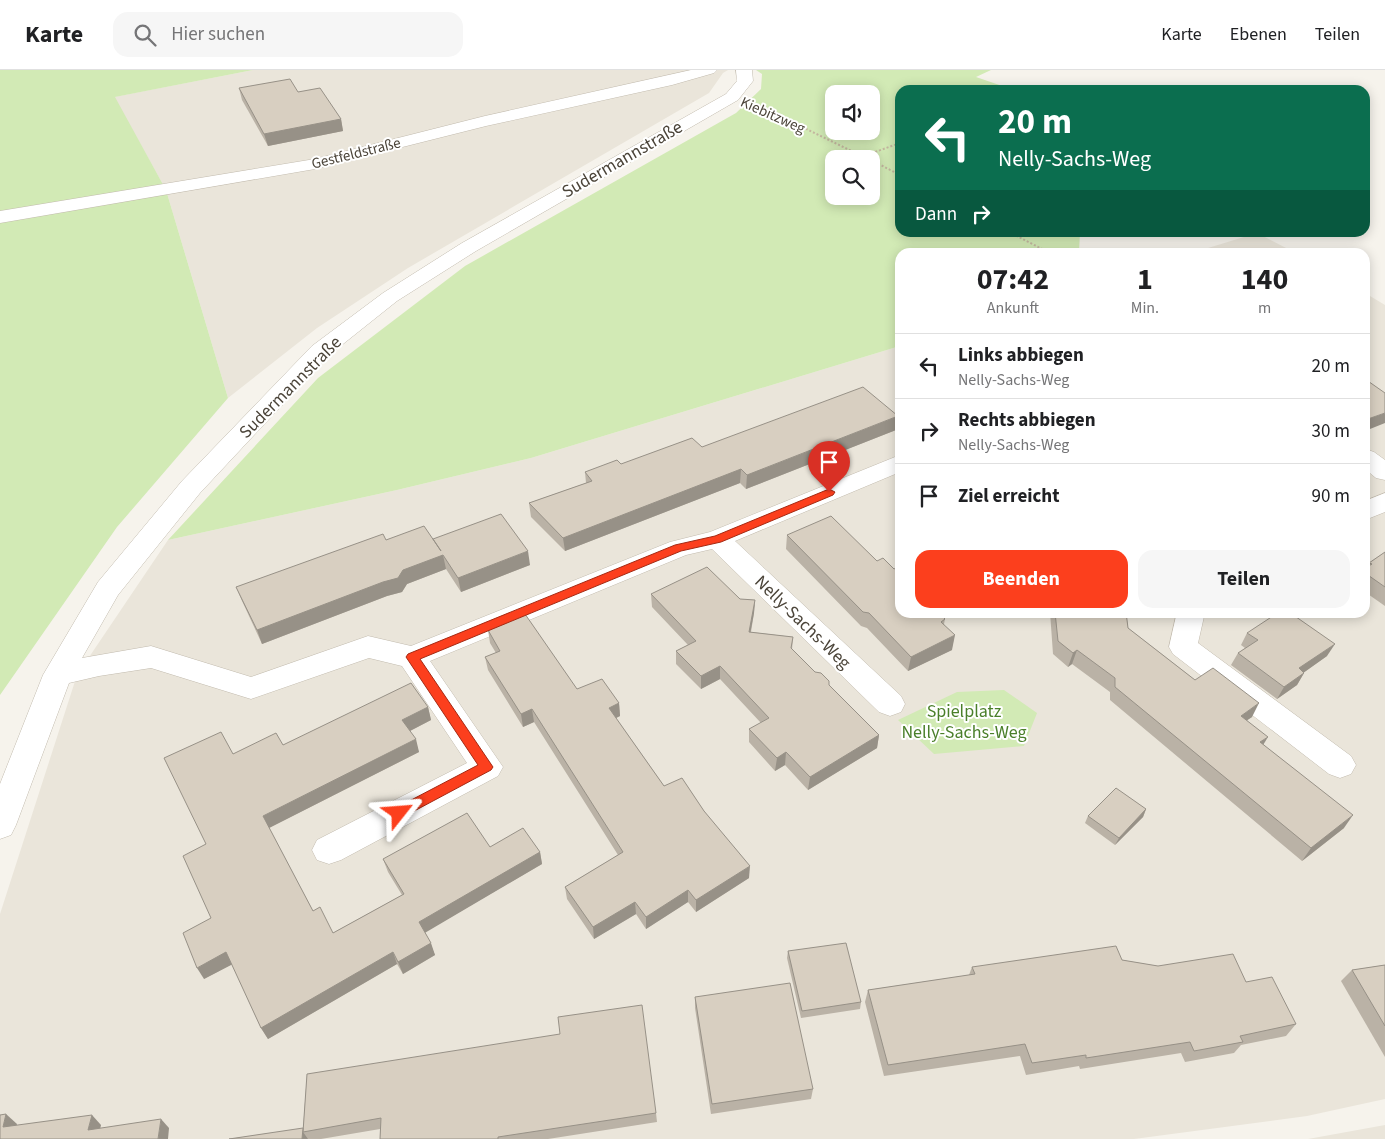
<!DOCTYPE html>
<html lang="de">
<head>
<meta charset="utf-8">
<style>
	body { margin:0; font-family:"Source Sans 3",sans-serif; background:#f6f6f6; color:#202124; height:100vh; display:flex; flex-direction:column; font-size:19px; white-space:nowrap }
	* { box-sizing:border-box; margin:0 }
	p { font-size:16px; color:#757577 }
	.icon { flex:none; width:28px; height:28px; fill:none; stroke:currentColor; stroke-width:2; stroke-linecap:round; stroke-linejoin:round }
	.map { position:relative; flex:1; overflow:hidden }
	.side { position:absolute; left:895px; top:178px; width:475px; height:370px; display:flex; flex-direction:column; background:#fff; border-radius:15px; box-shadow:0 2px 12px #0003 }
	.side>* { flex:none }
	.banner { position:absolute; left:895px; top:15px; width:475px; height:152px; border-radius:15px; box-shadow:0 2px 12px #0003; background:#0b6e4f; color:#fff; overflow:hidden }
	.tools { position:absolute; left:825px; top:15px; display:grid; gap:10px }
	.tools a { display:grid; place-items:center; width:55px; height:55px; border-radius:10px; background:#fff; box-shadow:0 2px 12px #0003; font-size:25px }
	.pin { position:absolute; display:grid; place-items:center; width:42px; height:42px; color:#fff; margin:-51px -21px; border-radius:50% 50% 50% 0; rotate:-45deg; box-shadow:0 0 5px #0007 }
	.pin .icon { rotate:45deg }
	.me { position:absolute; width:55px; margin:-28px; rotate:62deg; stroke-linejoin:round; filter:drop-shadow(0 0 4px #0008) }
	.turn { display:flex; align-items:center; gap:18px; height:105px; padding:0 20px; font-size:22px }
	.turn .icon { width:65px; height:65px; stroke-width:2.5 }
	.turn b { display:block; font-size:35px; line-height:42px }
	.then { display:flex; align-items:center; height:48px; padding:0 20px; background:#0003; gap:10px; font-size:19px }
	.eta { display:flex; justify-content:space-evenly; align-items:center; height:85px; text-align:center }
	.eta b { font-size:30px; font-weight:700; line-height:35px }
	.action { display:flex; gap:10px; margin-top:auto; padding:10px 20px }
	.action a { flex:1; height:58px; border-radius:15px; background:#fc3f1d; color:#fff; font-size:20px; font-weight:700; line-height:58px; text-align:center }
	.action a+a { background:#f6f6f6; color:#202124 }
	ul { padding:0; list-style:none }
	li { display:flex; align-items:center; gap:15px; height:65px; padding:0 20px; border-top:1px solid #e0e0e0 }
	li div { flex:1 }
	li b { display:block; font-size:19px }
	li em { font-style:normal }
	header { display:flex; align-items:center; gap:30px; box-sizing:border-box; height:70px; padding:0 25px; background:#fff; border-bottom:1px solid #e0e0e0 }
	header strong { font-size:24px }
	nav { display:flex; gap:28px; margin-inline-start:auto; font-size:18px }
	.search { width:350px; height:45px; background:#f6f6f6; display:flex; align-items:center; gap:12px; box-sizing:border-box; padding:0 18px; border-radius:15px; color:#757577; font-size:19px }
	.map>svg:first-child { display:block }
</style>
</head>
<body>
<header>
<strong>Karte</strong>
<div class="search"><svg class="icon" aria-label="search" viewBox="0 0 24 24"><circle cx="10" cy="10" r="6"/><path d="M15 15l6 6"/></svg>Hier suchen</div>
<nav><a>Karte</a><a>Ebenen</a><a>Teilen</a></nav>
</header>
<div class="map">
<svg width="1385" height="1069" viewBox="0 0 1385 1069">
	<rect width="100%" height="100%" fill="#f6f3ec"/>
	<g fill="#eae5da">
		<path d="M253,0H728L723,3L709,23L408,198L317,258L228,328L166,120L114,27Z"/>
		<path d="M1257,163L1294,182H1195Z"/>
		<path d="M1365,223L1385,235V1029L1307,1046L1134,1069H0V844L77,605L168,470L397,420L531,388L900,276V542H1365Z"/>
		<path d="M1385,1055V1069H1308Z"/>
	</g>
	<g fill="#d2eab5" fill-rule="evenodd">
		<path d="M0,0H253L115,27L166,120L228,328L117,457L0,625Z"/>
		<path d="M756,0H991L976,7L1014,20H900V162L1080,163L1079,182H900V276L531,388L397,420L168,470L318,308L465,196L736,43L761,19L762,4ZM834,24H871V61H834ZM834,89H871V126H834Z"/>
		<path d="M1004,620L1037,643L1024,676L934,684L898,650L957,622Z"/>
	</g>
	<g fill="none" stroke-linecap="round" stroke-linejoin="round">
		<defs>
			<g id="street">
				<path d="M691,0H717L714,3L672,15L486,56L315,99L0,153V141L315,89L485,46Z"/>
				<path d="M736,0H752L753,11L738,30L476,181L397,231L328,286L200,423L118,525L82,588L151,576L251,607L368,566L411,576L670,472L710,462L900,385V402L735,471L901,626L905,634L901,642L890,646L879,642L712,479L686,485L430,591L503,697L498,706L341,790L329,794L317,790L312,780L317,770L467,693L402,596L369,588L251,629L151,598L99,606L69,613L16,755L11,765L0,769V714L43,605L98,512L182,411L312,276L383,223L462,173L726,24L737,11Z"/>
				<path d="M1365,379L1374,382L1385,390V410L1376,408L1365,399Z"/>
				<path d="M1385,423V442L1365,450V431Z"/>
				<path d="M1177,542H1205L1198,573L1351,686L1356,695L1351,704L1340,708L1329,704L1173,584L1169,577Z"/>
			</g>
		</defs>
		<use href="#street" stroke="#c2bbae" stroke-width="1"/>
		<g stroke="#c4b79f" stroke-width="2" stroke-dasharray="2 2" stroke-linecap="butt">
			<path d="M759,36L868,89"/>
			<path d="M864,86L900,73"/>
			<path d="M871,90L900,105"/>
			<path d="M1009,162L1046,181"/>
		</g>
		<path stroke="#c4b79f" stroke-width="2.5" stroke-dasharray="2 2" stroke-linecap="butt" d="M1043,180L1047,182"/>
		<use href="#street" fill="#fff" fill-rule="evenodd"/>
	</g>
	<g fill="#bab2a6">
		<path d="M239,18L298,22L341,49L343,61L268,76L242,30Z"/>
		<path d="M896,360L746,419L740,413L565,481L531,447L529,433L586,413L585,402L702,377Z"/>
		<path d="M787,465L877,491L894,499L900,542L945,549L944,554L952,580L908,601L867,558L861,556L786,479Z"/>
		<path d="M386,470H433L530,495L461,522L446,499L407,514L402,522L387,526L262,574L242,531L236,517Z"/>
		<path d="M1385,482V536L1365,522V498L1369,493Z"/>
		<path d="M651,524L755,530L754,543L751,562L793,567L792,580L879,665L877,678L808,720L785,695L775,701L749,672V659L761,653L720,609L701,619L676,594V581L688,575L652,537Z"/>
		<path d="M1050,542H1126L1128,558L1195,610L1252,647L1247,650L1264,675L1344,758L1302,791L1110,630V622L1072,594L1068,597L1053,584Z"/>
		<path d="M488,560L577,619L619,633L620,646L616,648L664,716L749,808L696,842L688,832L646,859L636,844L594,869L567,829L565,817L618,785L534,652L523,657L488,600L485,587L496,583L490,573Z"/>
		<path d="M1247,563L1327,586L1304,602V603L1297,615L1277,629L1231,595L1238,583L1245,578L1241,575Z"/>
		<path d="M428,637L431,650L410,661L419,682L269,758L313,841L333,863L402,825L388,802L383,789L490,777L540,782L542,794L425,862L435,885L403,904L397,894L268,969L261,958L232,894L204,909L211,848L206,774L233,684L283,675Z"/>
		<path d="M1146,739L1143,747L1115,775L1085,753L1088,746Z"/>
		<path d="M788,881L861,932L860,939L801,948L787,888Z"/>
		<path d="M1122,890L1246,912L1296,954L1286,966L1241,975L1234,983L1185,992L1181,983L1080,999L1079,996L1026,1005L1020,986L884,1006L865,932L868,920L969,905L972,897Z"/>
		<path d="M1385,895V987L1341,911L1352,900Z"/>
		<path d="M695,927L813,1019L811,1029L711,1044L695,938Z"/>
		<path d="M307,1004L656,1043L657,1052L548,1069H380V1059L321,1069H229L303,1059Z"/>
	</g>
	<g fill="#979187">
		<path d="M341,49L343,61L268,76L264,64Z"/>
		<path d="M1385,343V353L1365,361V350Z"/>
		<path d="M898,346L896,360L746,419L747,405Z"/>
		<path d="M741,399L740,413L565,481L563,468Z"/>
		<path d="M528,481L530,495L461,522L458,508Z"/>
		<path d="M443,485L446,499L407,514L402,522L387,526L262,574L257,560L383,512L403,500Z"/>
		<path d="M755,530L754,543L748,575L749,562Z"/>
		<path d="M955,565L952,580L908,601L911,587Z"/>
		<path d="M1335,574L1327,586L1292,611L1299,598Z"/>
		<path d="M1077,580L1072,594L1068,597L1073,583Z"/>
		<path d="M720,596V609L701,619V606Z"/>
		<path d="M1304,603L1297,615L1277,629L1284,617Z"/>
		<path d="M619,633L620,646L610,651L609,638Z"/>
		<path d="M1259,633L1252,647L1234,659L1241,646Z"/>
		<path d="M428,637L431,650L406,663L402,650Z"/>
		<path d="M532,639L534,652L523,657L521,644Z"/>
		<path d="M879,665L877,678L808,720L810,707Z"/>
		<path d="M1268,667L1260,680V672Z"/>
		<path d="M416,669L419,682L269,758L263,746Z"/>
		<path d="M786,682L785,695L775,701L777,688Z"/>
		<path d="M1146,739L1143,747L1115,775L1119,768Z"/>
		<path d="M1353,745L1344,758L1302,791L1311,778Z"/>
		<path d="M540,782L542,794L423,864L419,852Z"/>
		<path d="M750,796L749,808L696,842V830Z"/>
		<path d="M688,820V832L646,859V847Z"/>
		<path d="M635,832L636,844L594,869L593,857Z"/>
		<path d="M431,873L435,885L403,904L398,892Z"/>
		<path d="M226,882L233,894L204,909L197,898Z"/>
		<path d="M393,882L397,894L268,969L261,958Z"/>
		<path d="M6,1044L17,1054L14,1066L3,1057Z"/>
		<path d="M92,1045L101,1055L98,1069L88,1060Z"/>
		<path d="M161,1049L169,1058L168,1069H158Z"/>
		<path d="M303,1058V1062L308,1069H302Z"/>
	</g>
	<g fill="#d8cfc1" stroke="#979187">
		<path d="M290,9L298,22L320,18L341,49L264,64L239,18Z"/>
		<path d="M1365,309L1385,323V343L1365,350Z"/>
		<path d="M863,317L898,346L747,405L741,399L563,468L529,433L592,411L585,402L617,390L621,394L692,368L702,377Z"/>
		<path d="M501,444L528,481L458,508L443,485L403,500L398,508L383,512L257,560L236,517L383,464L386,470L424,456L441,481L433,469Z"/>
		<path d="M831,446L877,491L883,488L894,499L900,496V542H938L945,549L941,552L955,565L911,587L869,543L863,542L787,465Z"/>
		<path d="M1385,482V517L1365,503V498L1372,494L1369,493Z"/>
		<path d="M707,497L740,529L755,530L749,562L793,567L791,578L815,602L821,603L829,611V615L879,665L810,707L786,682L777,688L749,659L769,648L720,596L701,606L676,581L696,571L651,524Z"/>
		<path d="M1055,542H1126L1128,558L1195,610L1213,598L1259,633L1241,646L1268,667L1260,672L1353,745L1311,778L1115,617V608L1077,580L1073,583L1058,571Z"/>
		<path d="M1279,542H1289L1335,574L1299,598L1304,603L1284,617L1238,583L1258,570L1247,563Z"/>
		<path d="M525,544L577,619L602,609L619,633L609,638L664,716L682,708L704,741L750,796L696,830L688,820L646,847L635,832L593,857L565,817L623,782L532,639L521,644L485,587L500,581L488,560Z"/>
		<path d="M411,613L428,637L402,650L416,669L263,746L313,841L320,837L333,863L404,824L383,789L467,743L490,777L523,758L540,782L419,852L431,873L398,892L393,882L261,958L226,882L197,898L183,863L211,848L183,786L206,774L164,688L221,662L233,684L276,663L283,675Z"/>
		<path d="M1116,718L1146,739L1119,768L1088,746Z"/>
		<path d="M846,873L861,932L802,941L788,881Z"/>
		<path d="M1116,876L1122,890L1158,896L1233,884L1246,912L1272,907L1296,954L1240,966L1243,972L1194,981L1190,972L1086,988V985L1032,993L1025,974L888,995L868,920L975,904L972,897Z"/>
		<path d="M1385,895V956L1352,900Z"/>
		<path d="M790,913L813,1019L712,1034L695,927Z"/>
		<path d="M642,935L656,1043L498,1067V1069H380L381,1048L303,1062L307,1004L560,964L558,947Z"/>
		<path d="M6,1044L3,1057L92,1045L88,1060L161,1049L158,1069H0V1045Z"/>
		<path d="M303,1058L302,1069H229Z"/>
	</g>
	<path fill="#fc3f1d" stroke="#a42913" d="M829,419L835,422L833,425L721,472L681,481L420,589L493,697L491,700L403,747L399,748L394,747L392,743L394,739L478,695L406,587L408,584L675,475L715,466Z"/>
	<g text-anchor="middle" stroke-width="4" stroke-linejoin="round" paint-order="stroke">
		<g font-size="15" fill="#4b4439" stroke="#fff">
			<text transform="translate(773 45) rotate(24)" y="5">Kiebitzweg</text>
			<text transform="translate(356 83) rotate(-14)" y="5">Gestfeldstraße</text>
		</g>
		<g font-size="18" fill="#4b4439" stroke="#fff">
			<text transform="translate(622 89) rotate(-30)" y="6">Sudermannstraße</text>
			<text transform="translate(290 317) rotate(-45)" y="6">Sudermannstraße</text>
			<text transform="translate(803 552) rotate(44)" y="6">Nelly-Sachs-Weg</text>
		</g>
		<g font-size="18" fill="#4a7f2a" stroke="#fff">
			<text x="964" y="647">Spielplatz<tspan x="964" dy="21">Nelly-Sachs-Weg</tspan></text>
		</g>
	</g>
</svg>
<div class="tools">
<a><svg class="icon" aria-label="sound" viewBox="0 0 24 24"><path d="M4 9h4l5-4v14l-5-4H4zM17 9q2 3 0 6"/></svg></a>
<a><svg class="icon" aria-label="search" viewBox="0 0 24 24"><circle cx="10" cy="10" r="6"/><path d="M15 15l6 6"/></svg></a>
</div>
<div class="pin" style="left:829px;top:422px;background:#d93025"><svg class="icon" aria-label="arrive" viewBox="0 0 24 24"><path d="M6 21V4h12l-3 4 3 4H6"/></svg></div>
<svg class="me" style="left:399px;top:743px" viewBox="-20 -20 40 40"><path d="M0-17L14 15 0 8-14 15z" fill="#fc3f1d" stroke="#fff" stroke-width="4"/></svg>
<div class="banner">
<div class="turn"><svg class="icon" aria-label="left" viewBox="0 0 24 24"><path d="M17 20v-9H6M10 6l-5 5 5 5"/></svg><div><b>20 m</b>Nelly-Sachs-Weg</div></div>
<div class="then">Dann<svg class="icon" aria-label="right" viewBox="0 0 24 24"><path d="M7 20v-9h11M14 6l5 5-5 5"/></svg></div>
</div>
<section class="side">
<div class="eta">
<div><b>07:42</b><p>Ankunft</p></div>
<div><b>1</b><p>Min.</p></div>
<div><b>140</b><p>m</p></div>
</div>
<ul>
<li><svg class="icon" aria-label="left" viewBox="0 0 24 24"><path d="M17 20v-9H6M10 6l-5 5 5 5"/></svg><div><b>Links abbiegen</b><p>Nelly-Sachs-Weg</p></div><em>20 m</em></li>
<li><svg class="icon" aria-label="right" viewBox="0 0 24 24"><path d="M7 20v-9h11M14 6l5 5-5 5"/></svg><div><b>Rechts abbiegen</b><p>Nelly-Sachs-Weg</p></div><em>30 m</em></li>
<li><svg class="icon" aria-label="arrive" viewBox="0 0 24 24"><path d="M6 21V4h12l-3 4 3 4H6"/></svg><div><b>Ziel erreicht</b></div><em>90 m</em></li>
</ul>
<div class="action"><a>Beenden</a><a>Teilen</a></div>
</section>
</div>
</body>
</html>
